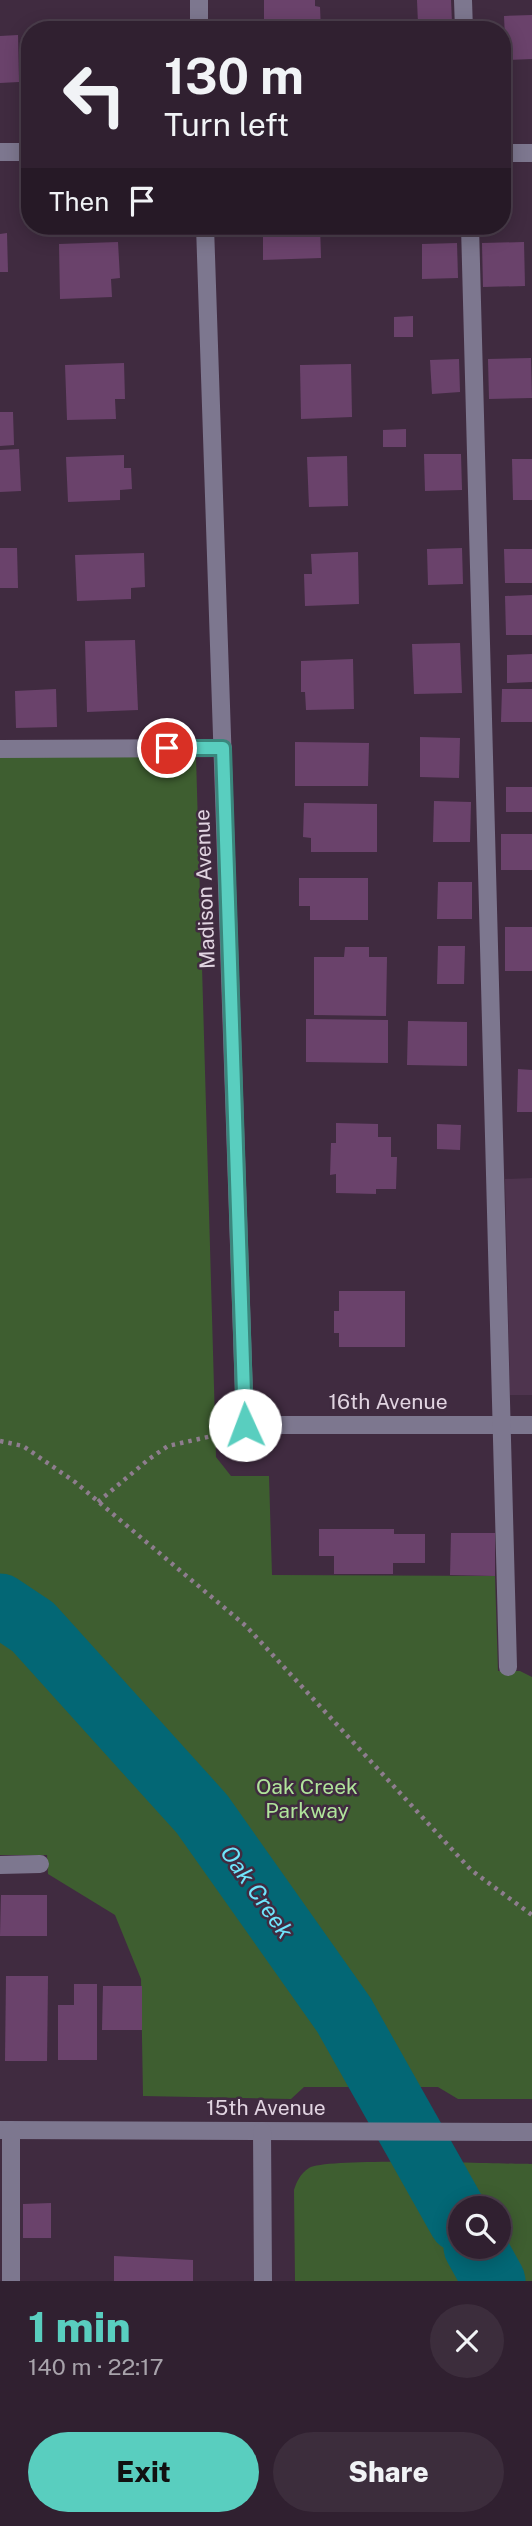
<!DOCTYPE html>
<html lang="en">
<head>
<meta charset="utf-8">
<style>
	body { margin:0; font-family:"Public Sans",sans-serif; background:#3c2d3c; color:#f1f3f6; height:100vh; display:flex; flex-direction:column; font-size:26px; white-space:nowrap }
	* { box-sizing:border-box; margin:0 }
	p { font-size:23px; color:#a8a3ab }
	.icon { flex:none; width:38px; height:38px; fill:none; stroke:currentColor; stroke-width:2; stroke-linecap:round; stroke-linejoin:round }
	.map { position:relative; height:2281px; overflow:hidden }
	.panel { display:flex; flex-direction:column; background:#302030; flex:1 }
	.panel>* { flex:none }
	.guide { position:absolute; left:21px; top:21px; width:490px; height:214px; border-radius:28px; box-shadow:0 4px 18px #0003,0 0 0 2px #4b3e4c; background:#302030; color:#f1f3f6; overflow:hidden }
	.tools { position:absolute; left:448px; top:2196px; display:grid; gap:14px }
	.tools a { display:grid; place-items:center; width:63px; height:63px; border-radius:50%; background:#302030; box-shadow:0 4px 18px #0003,0 0 0 2px #4b3e4c; font-size:35px }
	.pin { position:absolute; display:grid; place-items:center; width:60px; height:60px; color:#fff; margin:-30px; border:4px solid #fff; border-radius:50%; box-shadow:0 2px 7px #0007 }
	.me { position:absolute; width:77px; margin:-38px; rotate:358deg; stroke-linejoin:round; filter:drop-shadow(0 0 5px #0008) }
	.turn { display:flex; align-items:center; gap:24px; height:147px; padding:0 28px; font-size:32px }
	.turn .icon { width:91px; height:91px; stroke-width:2.5 }
	.turn b { display:block; font-size:49px; line-height:60px }
	.then { display:flex; align-items:center; height:66px; padding:0 28px; background:#0003; gap:14px; font-size:26px }
	.round { display:grid; place-items:center; flex:none; width:74px; height:74px; border-radius:37px; background:#3c2d3c }
	.headline { display:flex; align-items:center; justify-content:space-between; height:119px; padding:0 28px }
	h1 { font-size:42px; font-weight:800; line-height:52px; color:#59cebf }
	.button { display:flex; gap:14px; margin-top:auto; padding:14px 28px }
	.button a { flex:1; height:80px; border-radius:42px; background:#59cebf; color:#111; font-size:28px; font-weight:800; line-height:80px; text-align:center }
	.button a+a { background:#3c2d3c; color:#f1f3f6 }
	.map>svg:first-child { display:block }
</style>
</head>
<body>
<div class="map">
<svg width="532" height="2281" viewBox="0 0 532 2281">
	<rect width="100%" height="100%" fill="#402b40"/>
	<path fill="#4e344e" d="M532,1178V1395H510L505,1179Z"/>
	<g fill="#3e5e30" fill-rule="evenodd">
		<path d="M196,756L216,1457L231,1476H269L272,1575L495,1576L498,1671H520L532,1677V2099H458L438,2087H304L291,2099L143,2096L141,1979L115,1915L48,1874L47,1855H0V757Z"/>
		<path d="M532,2164V2281H295L294,2190C297,2181 300,2174 309,2168C328,2157 498,2164 532,2164ZM460,2208H499V2247H460Z"/>
	</g>
	<g fill="none" stroke-linecap="round" stroke-linejoin="round">
		<g stroke="#036775" stroke-width="63">
			<path d="M0,1605L33,1627L202,1814L344,2015L460,2221"/>
			<path d="M475,2247L494,2281"/>
		</g>
	</g>
	<g fill="#6a426b">
		<path d="M264,0H315V6L320,7L321,30H264Z"/>
		<path d="M417,0H451L452,23L418,24Z"/>
		<path d="M532,15V59L506,60L504,16Z"/>
		<path d="M18,35L19,82L0,83V36Z"/>
		<path d="M263,226H320L321,258L263,260Z"/>
		<path d="M7,233L8,272H0V234Z"/>
		<path d="M118,242L120,278L111,279L112,297L60,299L59,244Z"/>
		<path d="M524,242L525,286L483,287L482,243Z"/>
		<path d="M457,243L458,278L422,279V244Z"/>
		<path d="M413,316V337H394V317Z"/>
		<path d="M531,358L532,398L489,399L488,359Z"/>
		<path d="M459,359L460,392L432,394L430,360Z"/>
		<path d="M124,363L125,399H115L116,419L67,420L65,365Z"/>
		<path d="M351,364L352,417L301,419L300,365Z"/>
		<path d="M0,412H13L14,445L0,446Z"/>
		<path d="M406,429V447H383V430Z"/>
		<path d="M19,449L21,491L0,492V450Z"/>
		<path d="M424,454H461L462,490L425,491Z"/>
		<path d="M124,455V468H131L132,489L120,490V500L68,502L66,457Z"/>
		<path d="M347,456L348,506L309,507L307,457Z"/>
		<path d="M512,459H532V500H513Z"/>
		<path d="M0,548H17L18,588H0Z"/>
		<path d="M462,548L463,584L428,585L427,549Z"/>
		<path d="M504,549H532V583H505Z"/>
		<path d="M358,552L359,604L305,606L304,574H312L311,554Z"/>
		<path d="M144,553L145,587L131,588V599L77,601L75,555Z"/>
		<path d="M532,595V635H506L505,596Z"/>
		<path d="M135,640L138,710L87,712L85,641Z"/>
		<path d="M460,643L462,693L414,694L412,644Z"/>
		<path d="M532,654V682L507,683V655Z"/>
		<path d="M353,659L354,709L306,710L305,692H301V661Z"/>
		<path d="M56,689L57,727L16,728L15,691Z"/>
		<path d="M502,689H532V722H501Z"/>
		<path d="M420,737L460,738L459,778L420,777Z"/>
		<path d="M295,742L369,743L368,786H295Z"/>
		<rect x="506" y="787" width="26" height="25"/>
		<path d="M434,801L471,802L470,842H433Z"/>
		<path d="M304,803L377,804V852H311V838L303,837Z"/>
		<rect x="501" y="834" width="31" height="36"/>
		<path d="M299,878H368V920H310V906H299Z"/>
		<path d="M438,882H472V919H437Z"/>
		<rect x="505" y="927" width="27" height="44"/>
		<path d="M438,946H465L464,984H437Z"/>
		<path d="M345,947H369V957H387L386,1016L314,1015V957H344Z"/>
		<path d="M306,1019L388,1020V1063L306,1062Z"/>
		<path d="M408,1021L467,1022V1066L407,1065Z"/>
		<path d="M518,1069L532,1070V1112H517Z"/>
		<path d="M336,1123L378,1124V1137H391V1157H397L396,1189H376V1194L336,1193V1174L330,1175L331,1143H336Z"/>
		<path d="M437,1124L461,1125L460,1150L437,1149Z"/>
		<path d="M339,1291H405V1347H339V1333H334V1311H339Z"/>
		<path d="M319,1529H394V1534H425V1563H393V1574H334V1556H319Z"/>
		<path d="M451,1533H495V1576L450,1575Z"/>
		<path d="M1,1895H47V1936H0Z"/>
		<path d="M6,1976H48L47,2061H5Z"/>
		<path d="M74,1984H97V2060H58V2005H74Z"/>
		<path d="M103,1986H142V2030H102Z"/>
		<path d="M51,2203V2238H23V2204Z"/>
		<path d="M114,2256L193,2260V2281H114Z"/>
	</g>
	<g fill="none" stroke-linecap="round" stroke-linejoin="round">
		<g stroke="#8e7d8e" stroke-width="4.5" stroke-dasharray="3.5 5" stroke-linecap="butt">
			<path d="M0,1441L23,1446L75,1482L246,1626L471,1870L532,1915"/>
			<path d="M98,1502L149,1459L168,1446L221,1434"/>
		</g>
		<g stroke="#7d778f" stroke-width="18">
			<path d="M199,0V30"/>
			<path d="M463,0L464,30"/>
			<path d="M0,152H30"/>
			<path d="M502,153H532"/>
			<path d="M205,226L245,1425H532"/>
			<path d="M470,226L508,1667"/>
			<path d="M0,749L223,748"/>
			<path d="M0,1865L40,1864"/>
			<path d="M0,2130L532,2132"/>
			<path d="M262,2131L263,2281"/>
			<path d="M11,2281V2130"/>
		</g>
	</g>
	<g fill="none" stroke-linecap="round" stroke-linejoin="round">
		<defs>
			<path id="route" d="M167,748H223L245,1425"/>
		</defs>
		<use href="#route" stroke="#3a867c" stroke-width="18"/>
		<use href="#route" stroke="#59cebf" stroke-width="12"/>
	</g>
	<g text-anchor="middle" stroke-width="5" stroke-linejoin="round" paint-order="stroke">
		<g font-size="21" fill="#e1d4e1" stroke="#402b40">
			<text transform="translate(205 889) rotate(-92)" y="7">Madison Avenue</text>
			<text x="388" y="1409">16th Avenue</text>
			<text x="266" y="2115">15th Avenue</text>
		</g>
		<g font-size="21" fill="#b0e49b" stroke="#402b40">
			<text x="307" y="1794">Oak Creek<tspan x="307" dy="24">Parkway</tspan></text>
		</g>
		<g font-size="23" font-style="italic" fill="#6fe6fc" stroke="#402b40">
			<text transform="translate(257 1892) rotate(55)" y="8">Oak Creek</text>
		</g>
	</g>
</svg>
<div class="tools">
<a><svg class="icon" aria-label="search" viewBox="0 0 24 24"><circle cx="10" cy="10" r="6"/><path d="M15 15l6 6"/></svg></a>
</div>
<div class="pin" style="left:167px;top:748px;background:#d93025"><svg class="icon" aria-label="arrive" viewBox="0 0 24 24"><path d="M6 21V4h12l-3 4 3 4H6"/></svg></div>
<svg class="me" style="left:245px;top:1425px" viewBox="-20 -20 40 40"><circle r="19" fill="#fff"/><path d="M0-13L10 11 0 6-10 11z" fill="#59cebf"/></svg>
<div class="guide">
<div class="turn"><svg class="icon" aria-label="left" viewBox="0 0 24 24"><path d="M17 20v-9H6M10 6l-5 5 5 5"/></svg><div><b>130 m</b>Turn left</div></div>
<div class="then">Then<svg class="icon" aria-label="arrive" viewBox="0 0 24 24"><path d="M6 21V4h12l-3 4 3 4H6"/></svg></div>
</div>
</div>
<section class="panel">
<div class="headline"><div><h1>1 min</h1><p>140 m · 22:17</p></div><a class="round"><svg class="icon" aria-label="close" viewBox="0 0 24 24"><path d="M6 6l12 12M18 6L6 18"/></svg></a></div>
<div class="button"><a>Exit</a><a>Share</a></div>
</section>
</body>
</html>
